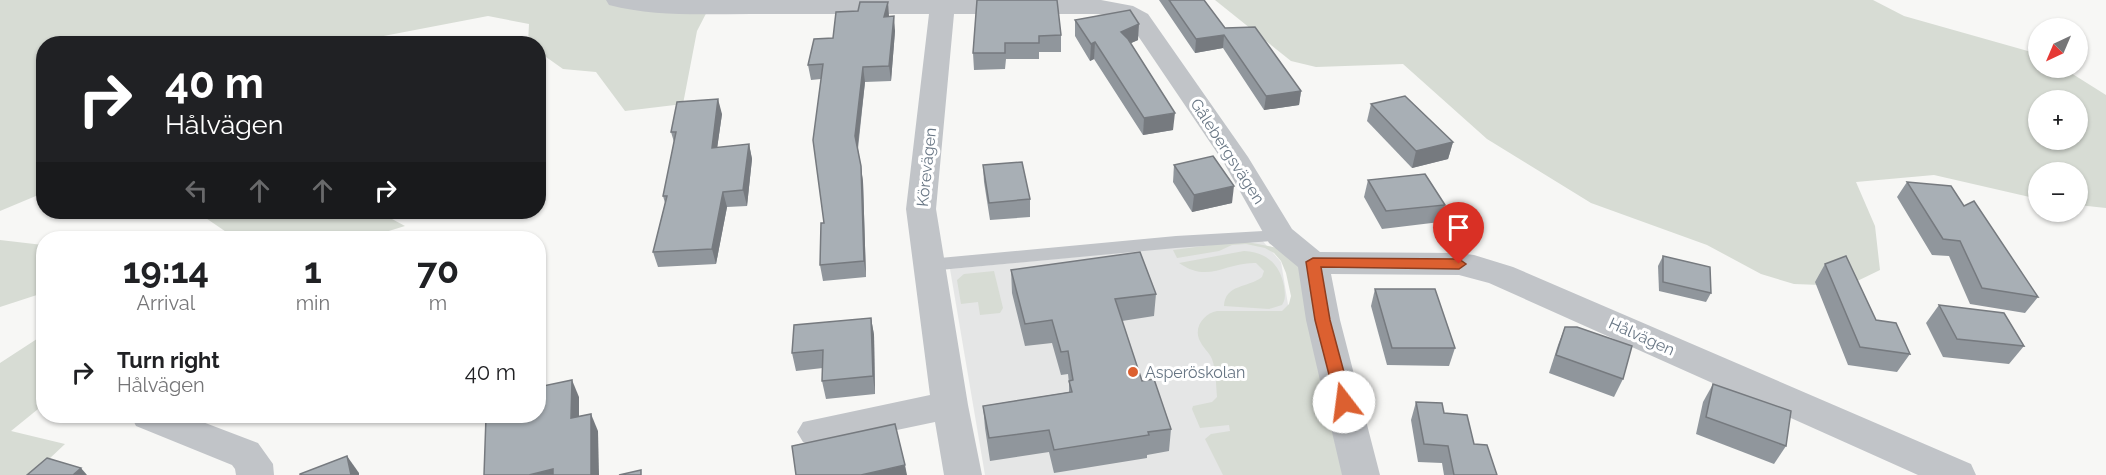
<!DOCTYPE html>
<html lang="en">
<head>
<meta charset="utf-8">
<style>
	body { margin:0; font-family:Raleway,sans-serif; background:#f2f2f2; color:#202124; height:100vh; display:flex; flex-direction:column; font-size:22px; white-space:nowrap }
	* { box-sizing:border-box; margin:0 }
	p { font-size:20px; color:#757577 }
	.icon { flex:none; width:33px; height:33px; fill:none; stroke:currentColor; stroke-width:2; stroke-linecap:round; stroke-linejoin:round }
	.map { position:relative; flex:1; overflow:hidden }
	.sheet { position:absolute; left:36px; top:231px; width:510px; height:192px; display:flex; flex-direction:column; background:#fff; border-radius:24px; box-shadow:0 2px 4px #0004 }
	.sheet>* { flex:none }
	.guide { position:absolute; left:36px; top:36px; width:510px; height:183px; border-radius:24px; box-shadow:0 2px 4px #0004; background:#202124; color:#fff; overflow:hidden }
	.needle { width:39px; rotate:224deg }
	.fabs { position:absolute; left:2028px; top:18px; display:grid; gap:12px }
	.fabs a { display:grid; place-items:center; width:60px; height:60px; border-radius:50%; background:#fff; box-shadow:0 2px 4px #0004; font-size:30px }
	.pin { position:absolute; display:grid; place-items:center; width:51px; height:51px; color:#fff; margin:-62px -26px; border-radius:50% 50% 50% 0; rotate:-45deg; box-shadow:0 0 6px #0007 }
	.pin .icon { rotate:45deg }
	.me { position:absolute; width:66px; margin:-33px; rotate:345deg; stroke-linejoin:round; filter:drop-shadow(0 0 4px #0008) }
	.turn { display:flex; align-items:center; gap:21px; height:126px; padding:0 30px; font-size:27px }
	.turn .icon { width:78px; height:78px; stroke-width:2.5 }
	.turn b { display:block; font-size:42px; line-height:51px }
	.lanes { display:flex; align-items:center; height:57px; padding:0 30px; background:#0003; justify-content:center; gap:30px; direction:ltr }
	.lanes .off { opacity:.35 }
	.eta { display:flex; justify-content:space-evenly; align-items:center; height:102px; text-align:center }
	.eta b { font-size:36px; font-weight:700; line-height:42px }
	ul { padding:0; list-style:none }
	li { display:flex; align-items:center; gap:18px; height:78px; padding:0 30px }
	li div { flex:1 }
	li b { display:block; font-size:22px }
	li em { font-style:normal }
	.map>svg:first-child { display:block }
</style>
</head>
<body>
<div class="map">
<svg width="2106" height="475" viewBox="0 0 2106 475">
	<rect width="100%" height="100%" fill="#f7f7f5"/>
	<path fill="#e5e6e6" d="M1261,239L1281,262L1316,475H985L950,269Z"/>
	<g fill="#d7dcd4" fill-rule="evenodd">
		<path d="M0,0H713L697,31L683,104L625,111L596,72L563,69L539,52L538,44L528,43L529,24L488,16L347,43L44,44L43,193L0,211Z"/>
		<path d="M1215,0H1873L1904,16L2038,54V68H2063L2106,95V208L2078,205V172H2038V199L1934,175L1856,182L1875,226L1880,270L1847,286L1794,284L1761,274L1707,245L1591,203L1487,139L1403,64L1316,67L1291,61ZM2038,100H2078V140H2038Z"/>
		<path d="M197,212H379L405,226L366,238H235Z"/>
		<path d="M0,240L43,245V293L0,307Z"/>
		<path d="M1242,241L1278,248L1299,265L1351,475H1223L1205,439L1211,434L1230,431L1229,425L1200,428L1192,409L1193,406L1212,402L1217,397C1216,385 1216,370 1212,359C1209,352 1202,347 1199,339C1194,326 1205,313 1217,311H1282L1289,304L1291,296L1286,273L1281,261L1274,253L1265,248L1246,244L1232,245L1219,251L1177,258L1173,250Z"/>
		<path d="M1244,251C1266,252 1280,264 1284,286C1285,294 1286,299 1282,305L1269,309L1224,306C1225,284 1248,288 1262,277L1264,271L1256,263C1225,262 1209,284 1179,263Z"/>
		<path d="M994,271L1003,308L1000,313L980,315L978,302L961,304L957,280L964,274Z"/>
		<path d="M43,335V405L11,431L65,444L32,475H0V363Z"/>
	</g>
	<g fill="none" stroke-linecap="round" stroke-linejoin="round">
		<path fill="#c1c4c8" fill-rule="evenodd" d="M1280,230L1286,232L1288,236L1286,240L1176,248L929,271L923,269L921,265L923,261L929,259L1176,236Z"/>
		<g fill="#c1c4c8" fill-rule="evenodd">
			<path d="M606,0H1101L1133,6L1148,14L1248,157L1292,229L1320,252L1459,253L1474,255L1513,267L1971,464L1976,475H1918L1489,283L1459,275L1331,274L1340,320L1380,475H1342L1306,320L1298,267L1269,243L1224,163L1130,24L1114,16L1096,14H954L936,209L968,405L982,475H944L935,422L816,447L803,442L797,432L803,422L930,395L906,209L929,14C870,14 810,14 751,14C703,14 655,17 609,5Z"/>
			<path d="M131,416H187L258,443L273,464L274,475H236L235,469L232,465L136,426Z"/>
		</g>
	</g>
	<g fill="#90969c">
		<path d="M977,0L1061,35V52H1039V59H1006L1005,69L974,70L973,53Z"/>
		<path d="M1159,0H1204L1225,28L1301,91L1299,105L1264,110L1223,48L1195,53Z"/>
		<path d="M858,11L889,17L895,31L891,81L865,82L858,149L863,182L866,277L823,281L820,265L824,223L821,79L811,80L808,65Z"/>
		<path d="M1075,20L1138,40L1131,43L1173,130L1143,135L1094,59L1090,61L1075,36Z"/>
		<path d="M1371,104L1453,142L1448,159L1412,168L1367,121Z"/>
		<path d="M722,114L717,148L749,144L752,159L747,206L727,207L716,264L658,267L653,252L665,203L663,196L674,142L671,132Z"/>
		<path d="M983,165L1030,199V217L990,220L984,182Z"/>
		<path d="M1174,165L1232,203L1192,212L1173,182Z"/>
		<path d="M1368,180L1445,205L1440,222L1382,229L1364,197Z"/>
		<path d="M1907,182L1964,206L2038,297L2025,313L1970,304L1949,256L1932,255L1897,197Z"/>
		<path d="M1663,256L1711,293L1706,302L1659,291L1658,266Z"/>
		<path d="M1825,264L1876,320L1910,354L1897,372L1848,365L1815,282Z"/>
		<path d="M1011,270L1156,294L1154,316L1122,321L1142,381L1171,429L1169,451L1147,455V458L1054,473L1049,452L990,461L985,428L983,406L1069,392V383L1068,374L1061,375L1052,343L1025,346L1012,293Z"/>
		<path d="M1375,289L1455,348L1449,366L1387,365L1371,306Z"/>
		<path d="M1939,305L2024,346L2009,364L1943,357L1926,323Z"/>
		<path d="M871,318L874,335L875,394L826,399L822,381L823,368L796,371L792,353Z"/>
		<path d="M1565,327L1623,379L1614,397L1549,373L1558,345Z"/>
		<path d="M1713,384L1786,446L1774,464L1696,434L1703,402Z"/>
		<path d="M1416,402L1444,413L1474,444L1497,475H1444L1442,463L1418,462L1411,420Z"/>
	</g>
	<g fill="#767a7f">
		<path d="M888,2L889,16L884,17Z"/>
		<path d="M894,16L895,31L891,81L889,66Z"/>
		<path d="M1139,24L1138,40L1120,48L1121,32Z"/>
		<path d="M1224,35L1223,48L1195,53L1196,39Z"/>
		<path d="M1095,42L1094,59L1090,61L1091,44Z"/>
		<path d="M863,67L865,82L857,152L855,136Z"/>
		<path d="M1301,91L1299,105L1264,110L1266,96Z"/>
		<path d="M718,99L722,114L715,163L712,148Z"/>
		<path d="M1175,113L1173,130L1143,135L1144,118Z"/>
		<path d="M1453,142L1448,159L1412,168L1416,151Z"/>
		<path d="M749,144L752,159L747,206L743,190Z"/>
		<path d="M861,166L863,182L866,277L864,261Z"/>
		<path d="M1234,186L1232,203L1192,212L1194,195Z"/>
		<path d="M723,192L727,207L716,264L712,249Z"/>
		<path d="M871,318L874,335L875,394L873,376Z"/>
		<path d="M572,380L579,397V435L571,418Z"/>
		<path d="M591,414L598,431L599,475H591Z"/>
		<path d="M347,456L359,473V475H351Z"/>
		<path d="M905,465L907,475H861Z"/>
		<path d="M81,468L87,475H73Z"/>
		<path d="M553,469L556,475H529Z"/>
	</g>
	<g fill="#a8afb5" stroke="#767a7f" stroke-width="1.5">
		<path d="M977,0H1057L1061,35L1039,36V43H1005V53H973Z"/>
		<path d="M1169,0H1204L1225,28L1255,27L1301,91L1266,96L1224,35L1196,39Z"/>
		<path d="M860,2H888L884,17L894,16L889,66L863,67L855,136L861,166L864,261L820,265L821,223H824L813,140L823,64L808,65L814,39L833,38L836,12L858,11Z"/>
		<path d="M1130,10L1139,24L1121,32L1128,39L1175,113L1144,118L1095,42L1091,44L1075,20Z"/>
		<path d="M1405,96L1453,142L1416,151L1371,104Z"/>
		<path d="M718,99L712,148L749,144L743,190L723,192L712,249L653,252L667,196H663L676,132H671L677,102Z"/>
		<path d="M1213,156L1234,186L1194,195L1174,165Z"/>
		<path d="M1022,162L1030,199L989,203L983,165Z"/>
		<path d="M1425,174L1445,205L1386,211L1368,180Z"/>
		<path d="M1907,182L1951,186L1964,206L1974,201L2038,297L1982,288L1960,241L1943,239Z"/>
		<path d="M1140,252L1156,294L1115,299L1142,381L1154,379L1171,429L1148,432L1149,435L1054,450L1049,430L989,438L983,406L1072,392L1069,381L1073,380L1068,351L1061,352L1052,320L1025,324L1011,270Z"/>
		<path d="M1663,256L1710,267L1711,293L1663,282Z"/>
		<path d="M1846,256L1876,320L1896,323L1910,354L1860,347L1825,264Z"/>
		<path d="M1375,289H1435L1455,348H1392Z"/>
		<path d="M1939,305L2004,313L2024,346L1957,339Z"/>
		<path d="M871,318L873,376L822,381L823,350L792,353L794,325Z"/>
		<path d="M1565,327H1577L1632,346L1623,379L1556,355Z"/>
		<path d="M572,380L571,418L591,414V475H553V469L529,475H484L486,417L493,416H538V387Z"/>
		<path d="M1713,384L1791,411L1786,446L1706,417Z"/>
		<path d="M1416,402L1442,403L1444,413L1467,415L1474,444L1487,445L1497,475H1454L1448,446L1424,444Z"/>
		<path d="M895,424L905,465L861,475H796L792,446Z"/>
		<path d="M347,456L351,475H300V474Z"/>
		<path d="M47,458L81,468L73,475H27Z"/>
		<path d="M641,470V475H619Z"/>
	</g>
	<path fill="#dc6030" stroke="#8f3e1f" stroke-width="1.5" d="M1313,258L1459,259L1466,264L1459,269L1321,267L1330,320L1352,402L1350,406H1338L1336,402L1315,320L1306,262Z"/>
	<circle fill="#dc6030" stroke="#fff" stroke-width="2" cx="1133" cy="372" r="6"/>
	<g text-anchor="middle" stroke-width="6" stroke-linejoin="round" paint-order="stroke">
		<g font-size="16" fill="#687684" stroke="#fff">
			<text transform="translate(1228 151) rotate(57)" y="6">Gålebergsvägen</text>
			<text transform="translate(926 167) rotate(-84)" y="6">Körevägen</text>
			<text transform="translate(1642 336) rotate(24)" y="6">Hålvägen</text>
		</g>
		<g font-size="16" fill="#687684" stroke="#fff" text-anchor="start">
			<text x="1145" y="378">Asperöskolan</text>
		</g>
	</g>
</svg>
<div class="fabs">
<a><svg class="needle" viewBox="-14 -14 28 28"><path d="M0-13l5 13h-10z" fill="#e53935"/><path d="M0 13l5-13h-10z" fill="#757577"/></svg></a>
<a>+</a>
<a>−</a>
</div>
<div class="pin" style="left:1459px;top:264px;background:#d93025"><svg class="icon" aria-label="arrive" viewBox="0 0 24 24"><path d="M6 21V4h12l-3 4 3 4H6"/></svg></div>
<svg class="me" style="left:1344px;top:402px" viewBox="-20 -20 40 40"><circle r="19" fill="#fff"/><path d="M0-13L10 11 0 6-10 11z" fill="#dc6030"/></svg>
<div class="guide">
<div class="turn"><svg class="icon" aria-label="right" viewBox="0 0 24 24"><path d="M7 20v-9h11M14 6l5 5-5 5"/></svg><div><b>40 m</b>Hålvägen</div></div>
<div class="lanes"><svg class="icon off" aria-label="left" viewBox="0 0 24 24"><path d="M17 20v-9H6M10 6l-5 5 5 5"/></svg><svg class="icon off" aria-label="ahead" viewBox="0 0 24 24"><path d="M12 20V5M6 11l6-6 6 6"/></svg><svg class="icon off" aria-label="ahead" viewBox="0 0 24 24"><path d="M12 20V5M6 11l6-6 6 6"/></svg><svg class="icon" aria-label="right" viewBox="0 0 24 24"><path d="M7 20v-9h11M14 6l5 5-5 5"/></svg></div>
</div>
<section class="sheet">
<div class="eta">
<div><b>19:14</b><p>Arrival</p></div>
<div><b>1</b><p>min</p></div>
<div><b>70</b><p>m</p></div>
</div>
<ul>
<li><svg class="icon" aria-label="right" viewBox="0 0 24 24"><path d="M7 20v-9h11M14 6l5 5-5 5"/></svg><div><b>Turn right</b><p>Hålvägen</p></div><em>40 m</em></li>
</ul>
</section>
</div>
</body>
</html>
